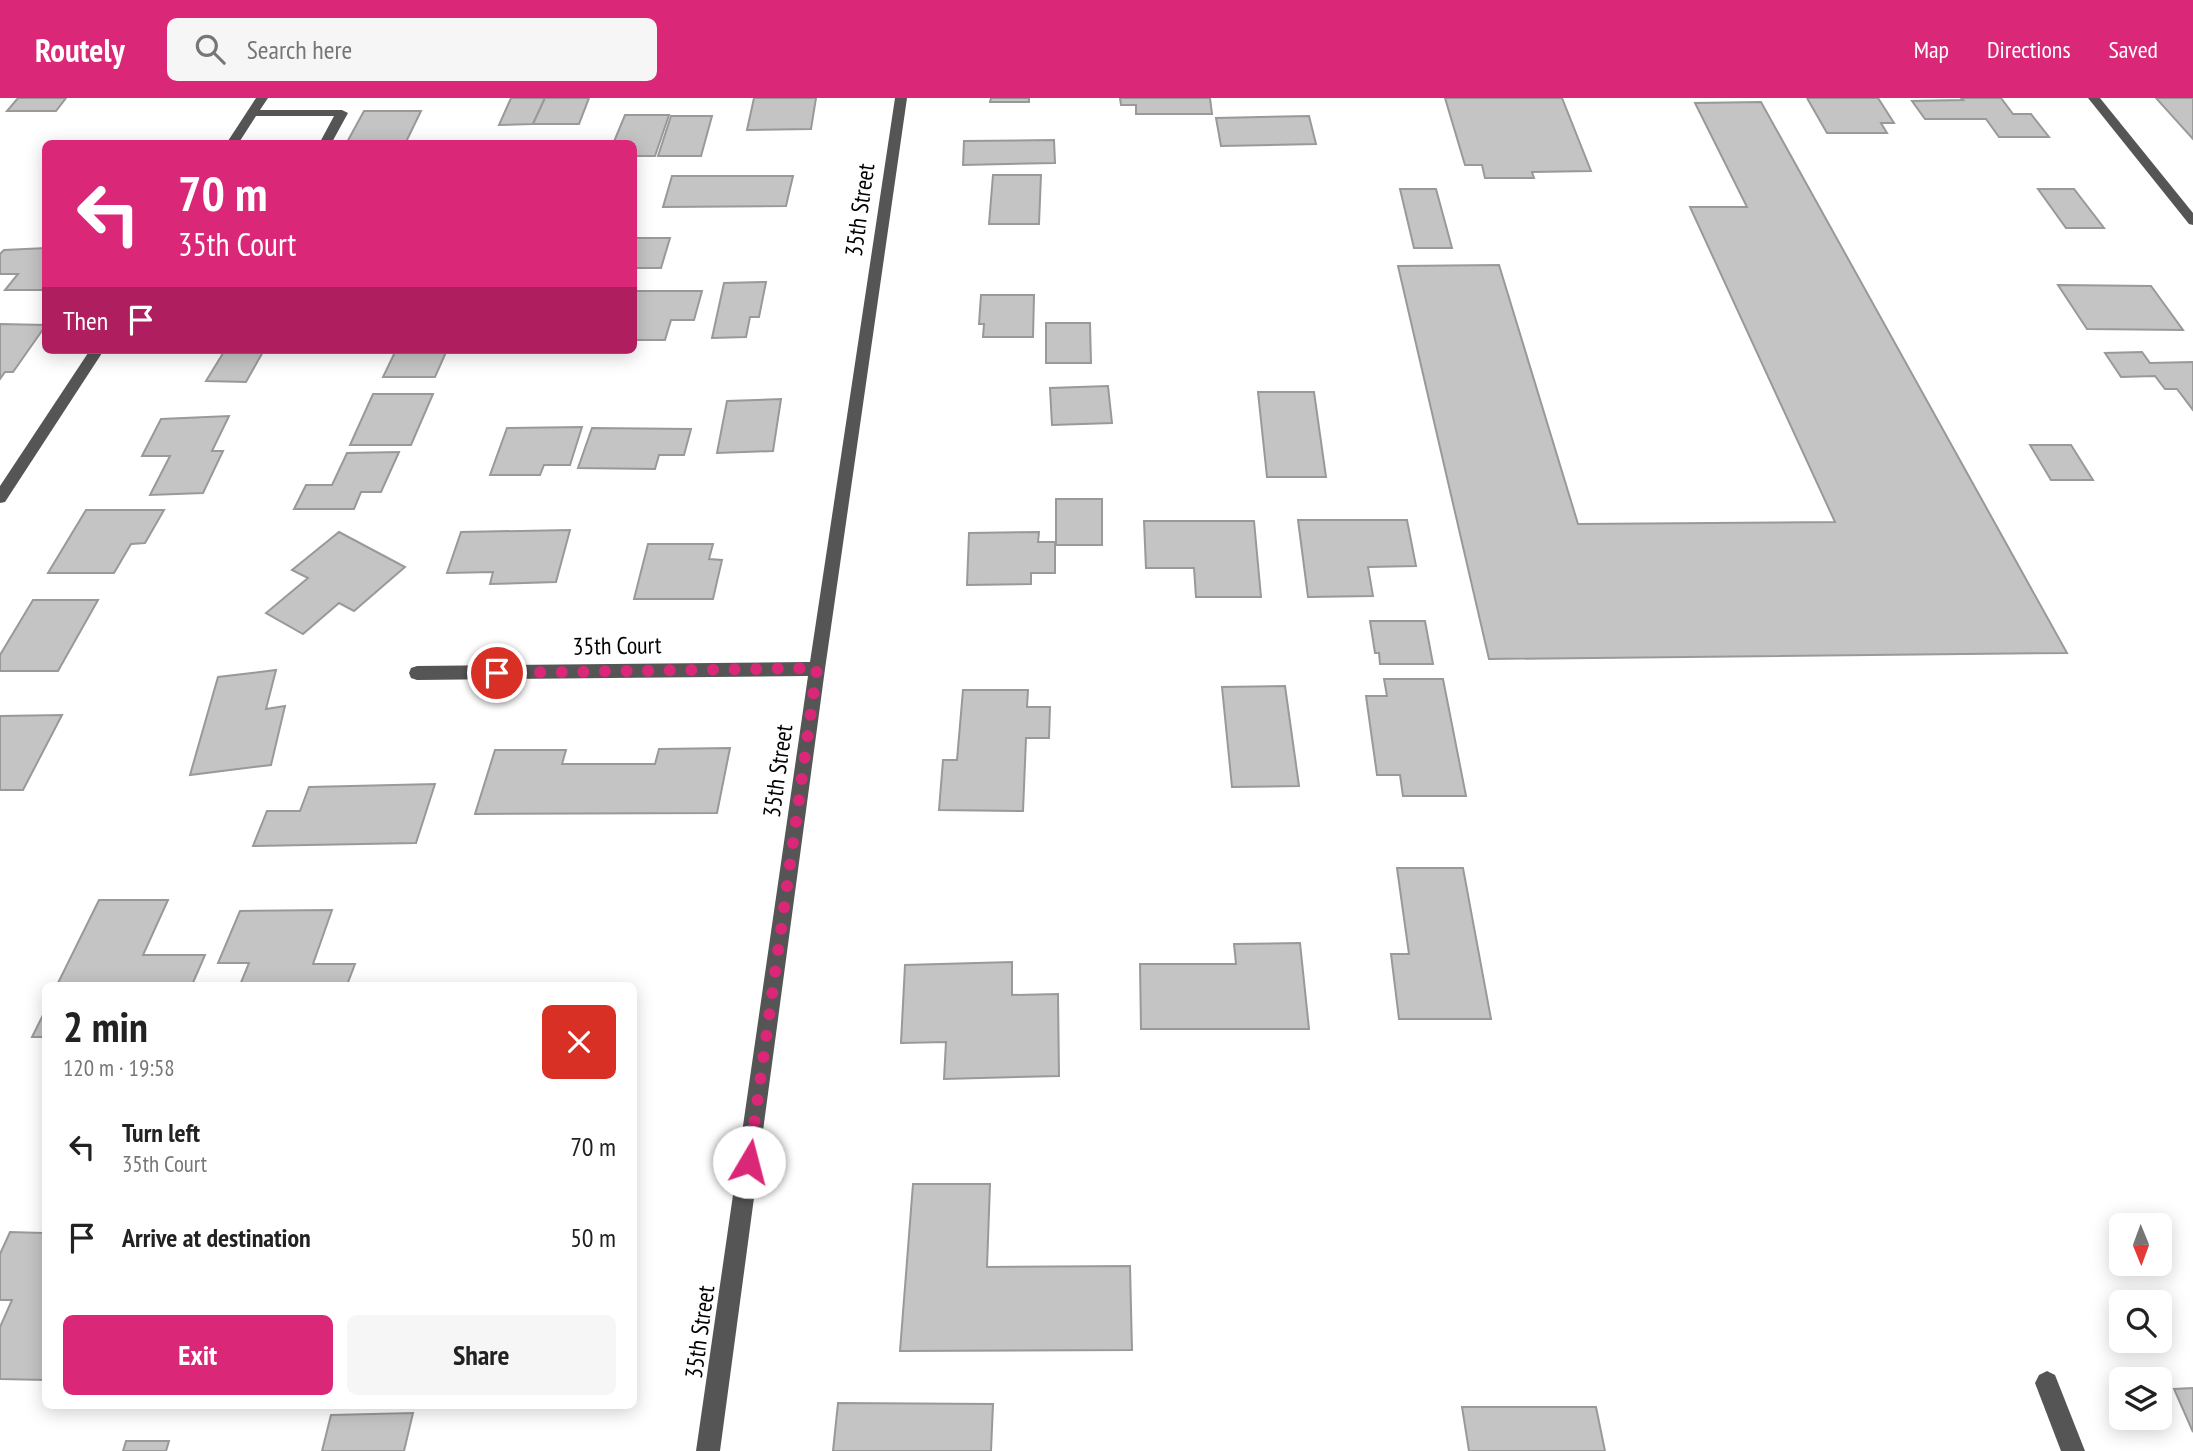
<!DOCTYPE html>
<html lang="en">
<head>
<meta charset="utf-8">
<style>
	body { margin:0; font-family:"PT Sans Narrow",sans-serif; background:#f6f6f6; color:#222; height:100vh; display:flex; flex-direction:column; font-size:26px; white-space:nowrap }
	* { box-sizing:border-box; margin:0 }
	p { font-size:23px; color:#767676 }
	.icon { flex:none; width:38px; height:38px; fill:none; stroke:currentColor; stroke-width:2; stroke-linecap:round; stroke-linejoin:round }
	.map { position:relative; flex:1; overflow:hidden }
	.details { position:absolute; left:42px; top:884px; width:595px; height:427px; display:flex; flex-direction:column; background:#fff; border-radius:10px; box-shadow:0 4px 18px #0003 }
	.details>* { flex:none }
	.top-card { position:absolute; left:42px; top:42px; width:595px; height:214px; border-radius:10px; box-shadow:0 4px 18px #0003; background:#db2777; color:#fff; overflow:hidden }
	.needle { width:46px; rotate:179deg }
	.tools { position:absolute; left:2109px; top:1115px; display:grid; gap:14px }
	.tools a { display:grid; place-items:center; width:63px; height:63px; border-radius:10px; background:#fff; box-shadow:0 4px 18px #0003; font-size:35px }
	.pin { position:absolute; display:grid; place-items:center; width:60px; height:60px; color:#fff; margin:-30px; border:4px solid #fff; border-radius:50%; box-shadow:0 2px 7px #0007 }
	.me { position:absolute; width:77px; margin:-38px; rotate:8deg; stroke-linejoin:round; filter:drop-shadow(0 0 5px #0008) }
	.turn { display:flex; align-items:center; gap:24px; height:147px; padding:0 21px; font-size:32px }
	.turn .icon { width:91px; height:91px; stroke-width:2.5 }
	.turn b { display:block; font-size:49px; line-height:60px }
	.then { display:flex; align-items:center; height:66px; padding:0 21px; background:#0003; gap:14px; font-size:26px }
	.round { display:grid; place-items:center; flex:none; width:74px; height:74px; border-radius:10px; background:#f6f6f6 }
	.headline { display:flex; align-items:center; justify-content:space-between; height:119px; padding:0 21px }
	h1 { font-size:42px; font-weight:700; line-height:52px }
	.cta { display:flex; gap:14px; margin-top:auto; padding:14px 21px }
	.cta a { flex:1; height:80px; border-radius:10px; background:#db2777; color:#fff; font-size:28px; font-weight:700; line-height:80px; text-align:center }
	.cta a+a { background:#f6f6f6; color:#222 }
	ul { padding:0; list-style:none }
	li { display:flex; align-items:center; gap:21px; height:91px; padding:0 21px }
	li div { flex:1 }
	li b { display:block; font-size:26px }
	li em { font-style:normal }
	header { display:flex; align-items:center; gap:42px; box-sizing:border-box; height:98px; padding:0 35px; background:#db2777; color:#fff }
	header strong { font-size:33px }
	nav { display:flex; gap:38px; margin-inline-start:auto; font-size:24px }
	.search { width:490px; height:63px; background:#f6f6f6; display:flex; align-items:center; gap:18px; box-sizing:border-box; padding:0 24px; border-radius:10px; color:#767676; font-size:26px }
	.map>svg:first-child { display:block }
</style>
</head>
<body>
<header>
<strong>Routely</strong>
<div class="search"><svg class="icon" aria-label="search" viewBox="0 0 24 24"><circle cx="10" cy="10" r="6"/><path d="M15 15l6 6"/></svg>Search here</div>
<nav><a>Map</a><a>Directions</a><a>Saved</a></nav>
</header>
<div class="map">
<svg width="2193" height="1353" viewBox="0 0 2193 1353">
	<rect width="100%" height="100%" fill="#fff"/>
	<g fill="#c4c4c4" stroke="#999" stroke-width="2">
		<path d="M18,0H66L56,13H7Z"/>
		<path d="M511,0H545L533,26L499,27Z"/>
		<path d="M545,0H589L579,26H533Z"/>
		<path d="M754,0H816L811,31L747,32Z"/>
		<path d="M991,0H1029V4H990Z"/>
		<path d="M1120,0H1210L1212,16H1136V7H1121Z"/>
		<path d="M1445,0H1562L1591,73L1532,74L1534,80H1485L1482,67H1465Z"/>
		<path d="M1807,0H1878L1894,25H1881L1887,35H1827Z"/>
		<path d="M1961,0H2001L2013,16H2031L2049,39H1999L1986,21H1925L1912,3L1963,2Z"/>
		<path d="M2156,0H2193V41Z"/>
		<path d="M1761,4L2067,555L1489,561L1398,168L1499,167L1578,426L1835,424L1690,109H1747L1695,5Z"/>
		<path d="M364,13H421L405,46H346Z"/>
		<path d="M625,17H669L655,58H634V46H613Z"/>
		<path d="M671,18H712L701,58H658Z"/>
		<path d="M1309,18L1316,46L1221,48L1216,20Z"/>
		<path d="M1054,42L1055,65L963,67L964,43Z"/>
		<path d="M993,77H1041L1039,126H989Z"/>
		<path d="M672,78H793L786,108L663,109Z"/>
		<path d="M1400,91H1436L1452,150H1414Z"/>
		<path d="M2038,91H2074L2104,130H2066Z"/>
		<path d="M634,140H670L661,170H634Z"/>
		<path d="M46,150V192H5L18,176H0V156L4,152Z"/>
		<path d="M766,184L759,219H750L746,239L712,240L724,185Z"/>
		<path d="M2058,187L2151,188L2183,232L2087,231Z"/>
		<path d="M634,193H702L694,222H671L665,242H634Z"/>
		<path d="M981,197H1034L1033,239H983L984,226H979Z"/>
		<path d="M1046,225H1090L1091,265H1046Z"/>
		<path d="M0,226L46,227L13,274H5L0,281Z"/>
		<path d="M225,252H264L246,284L206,283Z"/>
		<path d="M396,252H447L435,279H383Z"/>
		<path d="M2142,254L2150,265L2193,264V312L2177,291H2165L2155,278L2121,279L2105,255Z"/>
		<path d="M1108,288L1112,325L1052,327L1050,290Z"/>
		<path d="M1258,294H1314L1326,379H1267Z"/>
		<path d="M373,296H433L411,347H350Z"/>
		<path d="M781,301L773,353L717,355L727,303Z"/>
		<path d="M229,318L212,353H223L203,395L150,397L170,358H142L161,321Z"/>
		<path d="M582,329L570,367H544L540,377H490L507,330Z"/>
		<path d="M592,330L691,331L684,357H659L655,371L578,370Z"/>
		<path d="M2030,347H2071L2093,382H2051Z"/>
		<path d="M399,354L381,394H361L354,411H294L306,387H332L347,355Z"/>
		<rect x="1056" y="401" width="46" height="46"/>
		<path d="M86,412H164L145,445L131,446L114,475H48Z"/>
		<path d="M1298,422H1407L1416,468L1368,469L1373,498L1308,499Z"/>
		<path d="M1144,423H1254L1261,499H1196L1194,470H1146Z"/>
		<path d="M570,432L556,484L490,486L493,474L447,475L461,434Z"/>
		<path d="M339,434L405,469L354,513L339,505L303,536L266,515L308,480L292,472Z"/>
		<path d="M1039,434L1038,444H1055V475H1031V486L967,487L969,435Z"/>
		<path d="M648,446H713L709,461L722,462L713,501H634Z"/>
		<path d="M33,502H98L58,573H0V557Z"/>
		<path d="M1370,523H1425L1433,566H1380L1379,555H1375Z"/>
		<path d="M276,572L266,611L285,608L271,667L190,677L218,579Z"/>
		<path d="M1384,581H1443L1466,698H1403L1400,677H1377L1366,598H1387Z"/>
		<path d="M1285,588L1299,688L1232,689L1222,589Z"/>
		<path d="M963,592H1028L1027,609H1050L1049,640H1026L1023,713L939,712L943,662H957Z"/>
		<path d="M62,617L23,692H0V618Z"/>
		<path d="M730,650L717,715L475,716L495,652H566L562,666H655L659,651Z"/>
		<path d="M435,686L416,745L253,748L267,713H300L309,689Z"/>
		<path d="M1397,770H1463L1491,921H1399L1391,856H1409Z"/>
		<path d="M99,802H168L143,857H205L192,887H57Z"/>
		<path d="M332,812L313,866H355L347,887H240L249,865H218L240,813Z"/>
		<path d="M1300,845L1309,931H1141L1140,866H1236L1234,846Z"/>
		<path d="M1012,864V897L1058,896L1059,978L944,981L946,944L901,945L905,867Z"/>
		<path d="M46,911V939H32Z"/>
		<path d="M913,1086H990L987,1169L1130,1168L1132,1252L900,1253Z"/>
		<path d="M46,1129V1282L0,1281V1229L12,1202H0V1156L10,1134L43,1135Z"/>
		<path d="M2193,1290V1334L2174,1291Z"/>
		<path d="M838,1305L993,1306L991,1353H833Z"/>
		<path d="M1462,1309H1596L1605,1353H1469Z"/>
		<path d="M413,1315L404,1353H322L331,1317Z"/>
		<path d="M126,1343H169L166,1353H123Z"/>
	</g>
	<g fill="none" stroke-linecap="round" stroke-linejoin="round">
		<g fill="#555" fill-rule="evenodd">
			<path d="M256,0H268L260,12H342L348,15L331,46H319L334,18H256L238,46H226Z"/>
			<path d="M895,0H907L825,571L720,1353H696L808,578L417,582L411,580L409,575L411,570L417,568L810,564Z"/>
			<path d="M2088,0H2100L2193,115V127L2189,126Z"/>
			<path d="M90,252H104L5,404L0,405V388Z"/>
			<path d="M2047,1273L2055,1277L2085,1353H2061L2035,1285L2039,1277Z"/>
		</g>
	</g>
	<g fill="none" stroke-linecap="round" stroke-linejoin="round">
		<path stroke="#db2777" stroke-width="12" stroke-dasharray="0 21.6" d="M497,575L817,570L749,1064"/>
	</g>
	<g text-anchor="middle" stroke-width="6" stroke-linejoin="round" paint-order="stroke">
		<g font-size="24" fill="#000" stroke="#fff">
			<text transform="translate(860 112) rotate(-82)" y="8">35th Street</text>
			<text transform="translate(617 548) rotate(-1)" y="8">35th Court</text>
			<text transform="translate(778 673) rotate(-82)" y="8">35th Street</text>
			<text transform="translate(700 1234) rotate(-82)" y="8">35th Street</text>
		</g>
	</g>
</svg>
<div class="tools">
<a><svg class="needle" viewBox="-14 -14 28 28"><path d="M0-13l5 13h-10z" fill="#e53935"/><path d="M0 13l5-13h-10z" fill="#767676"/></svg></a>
<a><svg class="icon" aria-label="search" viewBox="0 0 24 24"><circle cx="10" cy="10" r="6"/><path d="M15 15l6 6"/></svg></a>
<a><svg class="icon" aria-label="layers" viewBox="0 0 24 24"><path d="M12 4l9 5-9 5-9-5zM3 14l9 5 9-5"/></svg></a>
</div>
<div class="pin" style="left:497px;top:575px;background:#d93025"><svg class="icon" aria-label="arrive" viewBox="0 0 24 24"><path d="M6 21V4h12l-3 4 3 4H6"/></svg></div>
<svg class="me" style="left:749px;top:1064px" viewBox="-20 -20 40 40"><circle r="19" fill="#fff"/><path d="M0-13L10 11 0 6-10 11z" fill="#db2777"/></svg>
<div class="top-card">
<div class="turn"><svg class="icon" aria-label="left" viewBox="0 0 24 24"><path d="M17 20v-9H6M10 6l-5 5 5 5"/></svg><div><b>70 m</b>35th Court</div></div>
<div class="then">Then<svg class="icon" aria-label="arrive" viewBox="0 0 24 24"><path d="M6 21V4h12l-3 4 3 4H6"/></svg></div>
</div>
<section class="details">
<div class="headline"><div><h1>2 min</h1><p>120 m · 19:58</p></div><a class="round" style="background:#d93025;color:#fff"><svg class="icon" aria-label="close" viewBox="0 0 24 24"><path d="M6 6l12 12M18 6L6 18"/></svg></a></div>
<ul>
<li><svg class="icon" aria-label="left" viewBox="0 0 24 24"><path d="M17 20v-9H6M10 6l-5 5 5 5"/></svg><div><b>Turn left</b><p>35th Court</p></div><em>70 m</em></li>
<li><svg class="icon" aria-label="arrive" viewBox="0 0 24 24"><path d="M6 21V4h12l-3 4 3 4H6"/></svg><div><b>Arrive at destination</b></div><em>50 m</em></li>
</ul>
<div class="cta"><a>Exit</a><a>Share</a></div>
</section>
</div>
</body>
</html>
